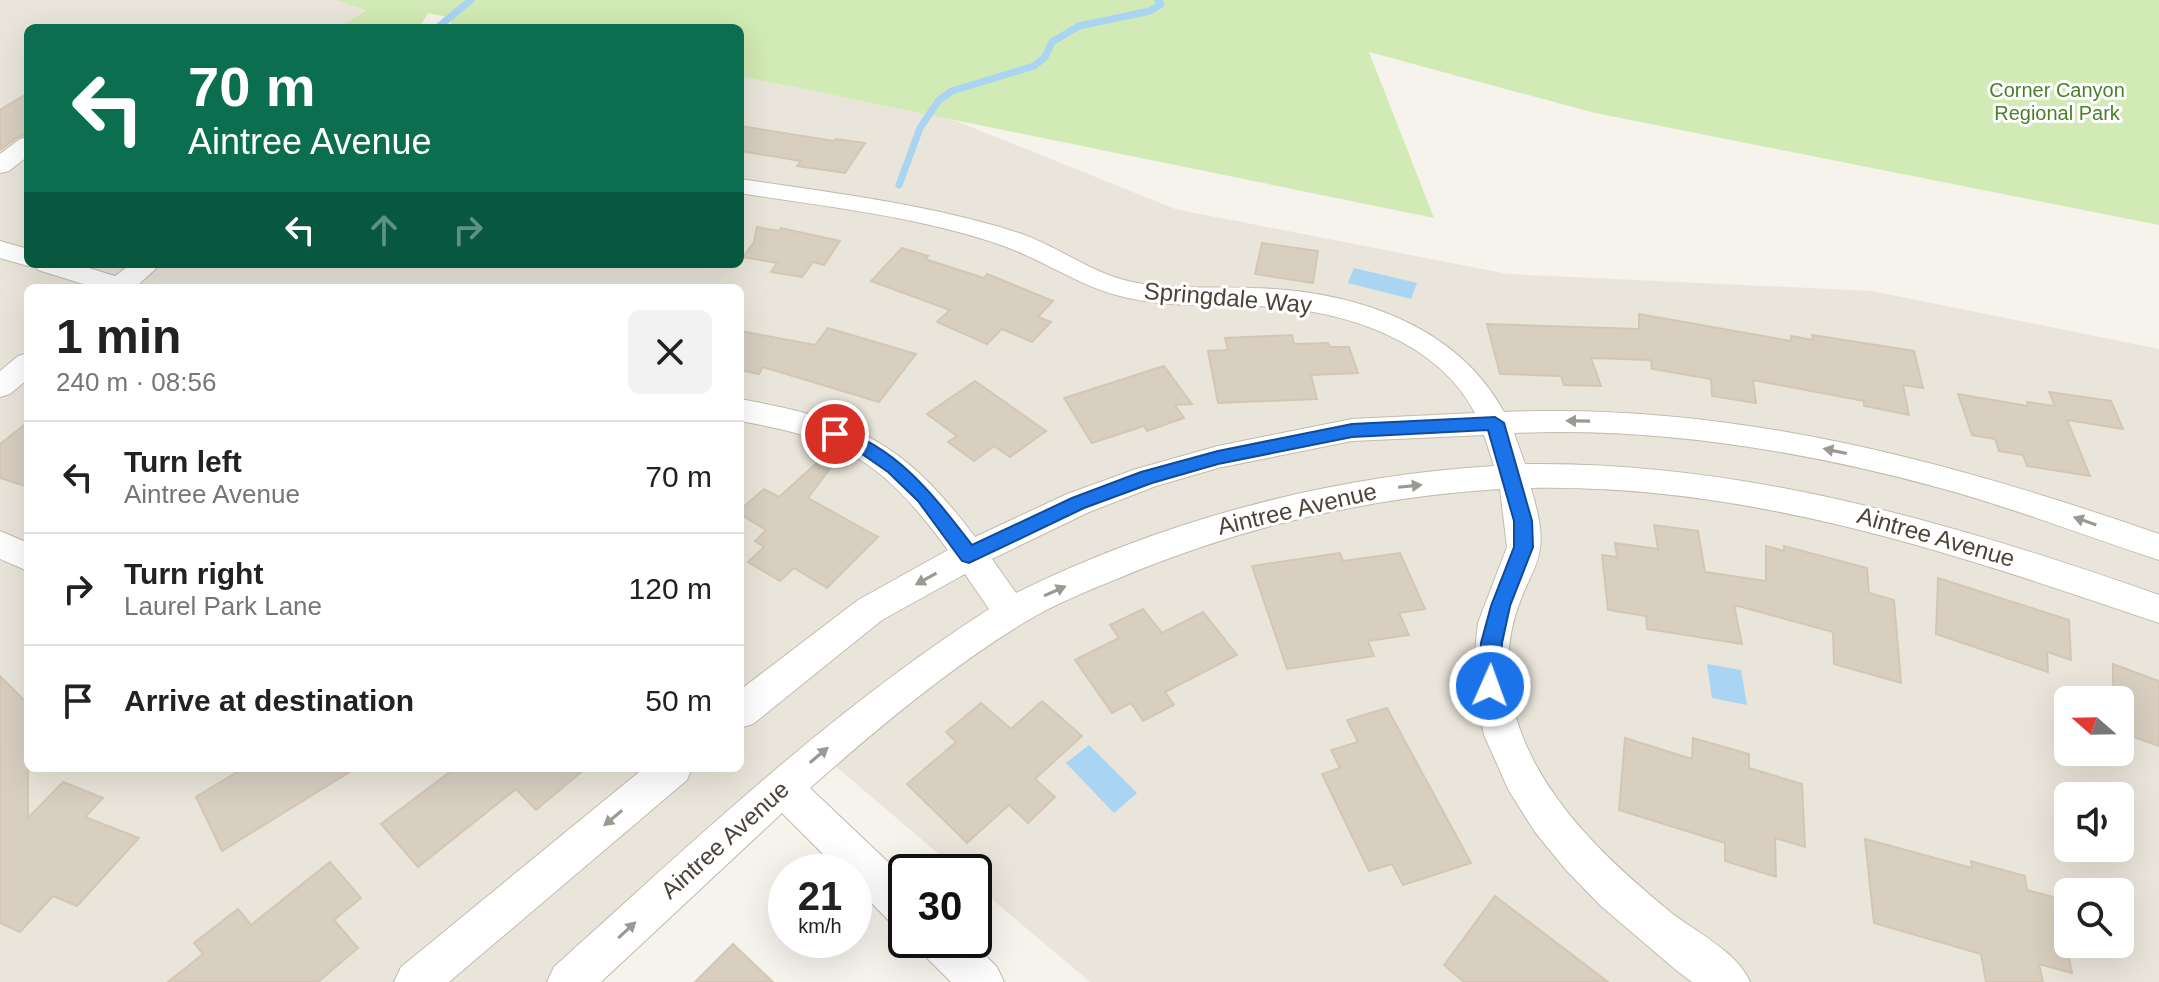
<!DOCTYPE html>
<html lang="en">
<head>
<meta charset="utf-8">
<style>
	body { margin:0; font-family:Arial,sans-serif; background:#f2f2f2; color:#222; height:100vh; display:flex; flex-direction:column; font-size:30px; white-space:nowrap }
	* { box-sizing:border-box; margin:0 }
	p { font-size:26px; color:#767676 }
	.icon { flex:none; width:44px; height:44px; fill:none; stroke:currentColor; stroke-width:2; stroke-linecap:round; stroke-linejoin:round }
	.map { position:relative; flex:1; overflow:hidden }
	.details { position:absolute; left:24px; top:284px; width:720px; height:488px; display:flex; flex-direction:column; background:#fff; border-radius:12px; box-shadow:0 8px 32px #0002 }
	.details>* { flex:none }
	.top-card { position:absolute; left:24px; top:24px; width:720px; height:244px; border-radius:12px; box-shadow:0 8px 32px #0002; background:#0b6e4f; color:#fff; overflow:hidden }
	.needle { width:52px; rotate:290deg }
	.fabs { position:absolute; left:2054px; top:686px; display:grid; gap:16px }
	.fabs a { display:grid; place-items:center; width:80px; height:80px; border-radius:12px; background:#fff; box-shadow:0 8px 32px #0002; font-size:40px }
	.speed { position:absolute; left:768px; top:854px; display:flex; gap:16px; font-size:40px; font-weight:700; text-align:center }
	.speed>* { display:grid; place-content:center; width:104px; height:104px; border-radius:50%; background:#fff; box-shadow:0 8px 32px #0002; line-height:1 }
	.speed small { font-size:20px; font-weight:400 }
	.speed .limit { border:4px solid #111; border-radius:12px; background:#fff; color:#111 }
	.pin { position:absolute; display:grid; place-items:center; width:68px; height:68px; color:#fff; margin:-34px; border:4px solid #fff; border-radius:50%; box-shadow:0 2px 8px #0007 }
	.me { position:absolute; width:88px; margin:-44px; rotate:2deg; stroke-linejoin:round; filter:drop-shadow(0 0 6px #0008) }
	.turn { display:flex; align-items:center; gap:28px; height:168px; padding:0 32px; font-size:36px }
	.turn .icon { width:104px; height:104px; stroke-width:2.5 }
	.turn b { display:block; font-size:56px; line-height:68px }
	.lanes { display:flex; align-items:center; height:76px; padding:0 32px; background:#0003; justify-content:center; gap:40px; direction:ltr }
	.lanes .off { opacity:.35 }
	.round { display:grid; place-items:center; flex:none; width:84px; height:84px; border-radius:12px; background:#f2f2f2 }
	.summary { display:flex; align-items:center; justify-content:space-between; height:136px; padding:0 32px }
	h1 { font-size:48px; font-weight:700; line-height:60px }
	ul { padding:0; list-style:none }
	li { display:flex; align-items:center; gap:24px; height:112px; padding:0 32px; border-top:2px solid #e0e0e0 }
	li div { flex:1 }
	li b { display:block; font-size:30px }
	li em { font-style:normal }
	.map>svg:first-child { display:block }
</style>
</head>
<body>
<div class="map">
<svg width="2159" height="982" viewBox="0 0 2159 982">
	<rect width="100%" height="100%" fill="#f6f3ec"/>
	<path fill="#eae5da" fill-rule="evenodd" d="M0,0H336L367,9L338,28H28V264H740V76L951,119L1175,209L1508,274L1872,291L2159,349V982H1090L974,884V872H960L808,743L568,982H0ZM28,288H740V768H28ZM2068,700H2120V752H2068ZM2068,796H2120V848H2068ZM2068,892H2120V944H2068Z"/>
	<path fill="#d2eab5" d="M336,0H2159V225L1595,113L1369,52L1434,218L740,76V28H451V18L428,13L419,28H338L366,10Z"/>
	<g fill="#a9d4f2">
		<path d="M1354,268L1417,283L1411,299L1348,283Z"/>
		<path d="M1707,664L1741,670L1747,705L1712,698Z"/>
		<path d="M1089,745L1137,793L1114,813L1066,763Z"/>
	</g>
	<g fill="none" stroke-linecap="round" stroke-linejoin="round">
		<g stroke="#a9d4f2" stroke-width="7">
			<path d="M437,28L471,0"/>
			<path d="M899,185L920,128L939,100L952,91L1034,66L1045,57L1052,42L1079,26L1150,11L1161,4L1158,0"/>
		</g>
	</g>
	<g fill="#d8cfc1" stroke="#d3c7b4" stroke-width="2">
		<path d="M28,93V134L18,137L0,150V110Z"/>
		<path d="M740,126L834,141L836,139L865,143L845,173L797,166L801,161L740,151Z"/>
		<path d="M757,227L779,231L781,228L840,241L824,265L813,262L802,277L771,272L777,263L743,257L754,242Z"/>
		<path d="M1262,243L1318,251L1313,283L1255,274Z"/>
		<path d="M902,248L928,256L925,259L984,278L987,274L1053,301L1038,317L1051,322L1032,342L1002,329L987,344L937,322L950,310L871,281Z"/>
		<path d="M1639,314L1791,341V336L1813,340L1812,335L1914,351L1923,388L1903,385L1909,415L1864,406V401L1753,380L1756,403L1712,396L1711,379L1652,369L1651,360L1591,358L1601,386L1564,385L1561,376L1500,374L1487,324L1639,329Z"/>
		<path d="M828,328L916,354L879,402L763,367L759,374L740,370V331L815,345Z"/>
		<path d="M1292,335L1294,344L1328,343L1330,347H1349L1358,373L1311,375L1317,399L1218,403L1208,351L1228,350L1225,338Z"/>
		<path d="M1164,366L1192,404L1175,405L1184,418L1147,431L1144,426L1092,443L1064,398Z"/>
		<path d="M975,381L1046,431L1010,457L994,446L974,461L948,442L957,436L927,414Z"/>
		<path d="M2049,392L2111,401L2123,429L2067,420L2090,476L2027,466L2023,455L1999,451L1995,439L1972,435L1958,394L2028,406L2027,402L2055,406Z"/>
		<path d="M28,422V487L0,478V444Z"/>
		<path d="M821,459L831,467L808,498L878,537L827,588L794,568L780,581L748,562L764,547L755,541L766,530L740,514V510L764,489L779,497Z"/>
		<path d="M1654,525L1698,531L1705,572L1766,581V546L1784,551V546L1867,568L1869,593L1894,600L1901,683L1834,664L1833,632L1734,605L1742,644L1647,629L1646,616L1608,610L1602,555L1617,557L1615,543L1658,549Z"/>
		<path d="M1340,553L1343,561L1400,553L1425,609L1399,613L1409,635L1368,641L1374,656L1287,669L1252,566Z"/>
		<path d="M1938,578L2069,620L2071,660L2047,652L2048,672L1936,634Z"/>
		<path d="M1143,609L1162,633L1203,612L1237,655L1165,692L1174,705L1143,721L1131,703L1112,713L1075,660L1119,638L1110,625Z"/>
		<path d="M2113,664L2159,681V746L2120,732V700H2113Z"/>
		<path d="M0,676L28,704V818L63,782L103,798L85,817L139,838L77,906L53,896L20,932L0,923Z"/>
		<path d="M1042,701L1082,736L1035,779L1055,797L1028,823L1009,805L967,843L907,784L956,742L946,732L981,703L1011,729Z"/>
		<path d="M1387,708L1471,863L1403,885L1392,864L1369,871L1322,774L1340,768L1331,750L1358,742L1347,720Z"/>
		<path d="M1625,738L1692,759L1693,738L1749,754V768L1802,784L1805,847L1775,838L1776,877L1725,861V843L1619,810Z"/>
		<path d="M244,768H356L222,851L196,797Z"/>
		<path d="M455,768H586L536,810L516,789L418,867L381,824Z"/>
		<path d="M1865,839L1972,868L1971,861L2025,876L2027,890L2057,898L2072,973L2039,964L2043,982H1986L1981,954L1874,923Z"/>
		<path d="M330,862L361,898L334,920L358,948L318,982H168L203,954L194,943L238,909L251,925Z"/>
		<path d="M1495,896L1608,982H1464L1444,965Z"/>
		<path d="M733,944L773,982H695Z"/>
	</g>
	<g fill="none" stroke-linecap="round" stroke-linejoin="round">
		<defs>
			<g id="minor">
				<path d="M28,137V156L9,171L0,173V154L20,139Z"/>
				<path d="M740,179C833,193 929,204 1019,233C1055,245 1087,270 1124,280C1165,291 1209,286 1251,288C1349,290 1455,322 1504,412C1730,402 1947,460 2159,534V560C2086,536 2014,508 1940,488C1801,450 1658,427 1514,433L1525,464C1744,461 1954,523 2159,595V623C1953,553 1752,484 1531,488C1536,507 1543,528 1540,548C1538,566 1527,582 1521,599C1503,643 1505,691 1522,735C1549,806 1612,864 1669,911C1695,932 1737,951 1750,982H1692L1676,970L1601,906L1566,870L1535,832L1509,791L1484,735L1472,679L1478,623L1507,547L1500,489C1368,497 1240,527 1119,578C1087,591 1055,604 1025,622C948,669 878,728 810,788L906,879V929L891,923L854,885V872H841L782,813L601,982H547L554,967C694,841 830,711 989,609L965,574L882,620L753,724L740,728V690L858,600L948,550C883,462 848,440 740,421V399C856,420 903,441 975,537L1067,494L1136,469L1218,446L1352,419L1475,413C1438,342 1350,313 1275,307C1225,303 1173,309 1124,297C1080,287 1044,260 1001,245C918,216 827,207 740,193ZM1484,435L1494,466C1329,476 1164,520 1016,593L992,559L1089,512L1156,486L1218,468L1352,441Z"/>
				<path d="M0,241L28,249V264H76L115,276L131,264H161L138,285L140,288H96L38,270L34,265L28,266L0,258Z"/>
				<path d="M28,353V379L10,394L0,397V371L18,356Z"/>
				<path d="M0,531L28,543V571L0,559Z"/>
				<path d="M644,768H692L687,780L449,982H394L401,967Z"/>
				<path d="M918,940H970L997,967L1004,982H951L924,955Z"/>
			</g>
		</defs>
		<use href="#minor" stroke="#c2bbae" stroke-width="2"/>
		<use href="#minor" fill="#fff" fill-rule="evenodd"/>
	</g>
	<defs><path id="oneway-solid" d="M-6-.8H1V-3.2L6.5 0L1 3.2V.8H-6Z" transform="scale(2)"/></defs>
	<g fill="#9c9892">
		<use href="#oneway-solid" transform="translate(1578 421) rotate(-179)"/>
		<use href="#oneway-solid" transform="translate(1835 451) rotate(-168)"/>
		<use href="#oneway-solid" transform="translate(1410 486) rotate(-6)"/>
		<use href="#oneway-solid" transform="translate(2085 521) rotate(-161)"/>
		<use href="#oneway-solid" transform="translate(926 579) rotate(151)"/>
		<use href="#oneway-solid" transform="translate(1055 591) rotate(-24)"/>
		<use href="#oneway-solid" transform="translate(819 755) rotate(-40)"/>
		<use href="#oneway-solid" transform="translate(613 818) rotate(140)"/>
		<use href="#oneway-solid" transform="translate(627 930) rotate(-43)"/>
	</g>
	<path fill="#1a73e8" stroke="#114b97" stroke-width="2" d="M1495,417L1504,423L1532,521L1533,547L1510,606L1502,643L1501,686L1498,693L1490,695L1483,693L1480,686L1481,643L1491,606L1514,547V521L1488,430L1352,437L1218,464L1152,483L1084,508L969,563L962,561L918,501L888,472L852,447L829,438L827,434L835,428C897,446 934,496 972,545L1072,498L1141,472L1218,451L1352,424Z"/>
	<g text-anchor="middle" stroke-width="6" stroke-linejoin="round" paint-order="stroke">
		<g font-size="20" fill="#4a7f2a" stroke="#fff">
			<text x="2057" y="97">Corner Canyon<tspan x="2057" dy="23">Regional Park</tspan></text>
		</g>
		<g font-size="24" fill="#4b4439" stroke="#fff">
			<text transform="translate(1228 298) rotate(5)" y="8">Springdale Way</text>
			<text transform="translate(1297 509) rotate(-13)" y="8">Aintree Avenue</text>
			<text transform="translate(1936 537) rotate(16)" y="8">Aintree Avenue</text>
			<text transform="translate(725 840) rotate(-42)" y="8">Aintree Avenue</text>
		</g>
	</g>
</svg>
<div class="fabs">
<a><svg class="needle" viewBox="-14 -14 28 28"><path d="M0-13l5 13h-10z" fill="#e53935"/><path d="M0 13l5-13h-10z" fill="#767676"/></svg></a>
<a><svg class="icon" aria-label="sound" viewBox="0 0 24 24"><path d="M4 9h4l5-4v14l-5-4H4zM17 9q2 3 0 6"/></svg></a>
<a><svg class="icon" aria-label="search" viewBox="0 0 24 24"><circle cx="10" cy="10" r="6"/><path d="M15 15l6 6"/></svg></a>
</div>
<div class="speed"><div>21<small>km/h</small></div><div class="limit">30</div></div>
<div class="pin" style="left:835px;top:434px;background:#d93025"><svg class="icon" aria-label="arrive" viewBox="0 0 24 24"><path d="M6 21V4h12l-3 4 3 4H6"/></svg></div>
<svg class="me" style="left:1490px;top:686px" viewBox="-20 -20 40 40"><circle r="17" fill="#1a73e8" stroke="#fff" stroke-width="3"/><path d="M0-11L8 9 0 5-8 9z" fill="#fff"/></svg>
<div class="top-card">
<div class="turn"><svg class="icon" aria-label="left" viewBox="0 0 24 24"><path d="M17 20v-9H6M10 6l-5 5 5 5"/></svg><div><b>70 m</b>Aintree Avenue</div></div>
<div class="lanes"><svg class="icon" aria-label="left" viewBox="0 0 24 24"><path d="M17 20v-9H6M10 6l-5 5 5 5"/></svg><svg class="icon off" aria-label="ahead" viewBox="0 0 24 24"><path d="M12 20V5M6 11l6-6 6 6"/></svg><svg class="icon off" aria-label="right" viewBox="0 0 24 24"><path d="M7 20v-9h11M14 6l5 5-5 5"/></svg></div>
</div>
<section class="details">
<div class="summary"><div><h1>1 min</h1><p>240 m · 08:56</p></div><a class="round"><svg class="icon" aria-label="close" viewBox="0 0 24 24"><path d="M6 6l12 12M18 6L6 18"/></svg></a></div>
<ul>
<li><svg class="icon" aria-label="left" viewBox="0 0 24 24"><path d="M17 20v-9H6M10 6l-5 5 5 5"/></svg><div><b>Turn left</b><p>Aintree Avenue</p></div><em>70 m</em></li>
<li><svg class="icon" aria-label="right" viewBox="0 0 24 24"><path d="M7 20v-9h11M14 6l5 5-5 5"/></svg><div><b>Turn right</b><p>Laurel Park Lane</p></div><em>120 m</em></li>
<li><svg class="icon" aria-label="arrive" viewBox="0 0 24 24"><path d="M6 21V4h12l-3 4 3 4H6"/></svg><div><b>Arrive at destination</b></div><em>50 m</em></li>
</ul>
</section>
</div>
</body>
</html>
